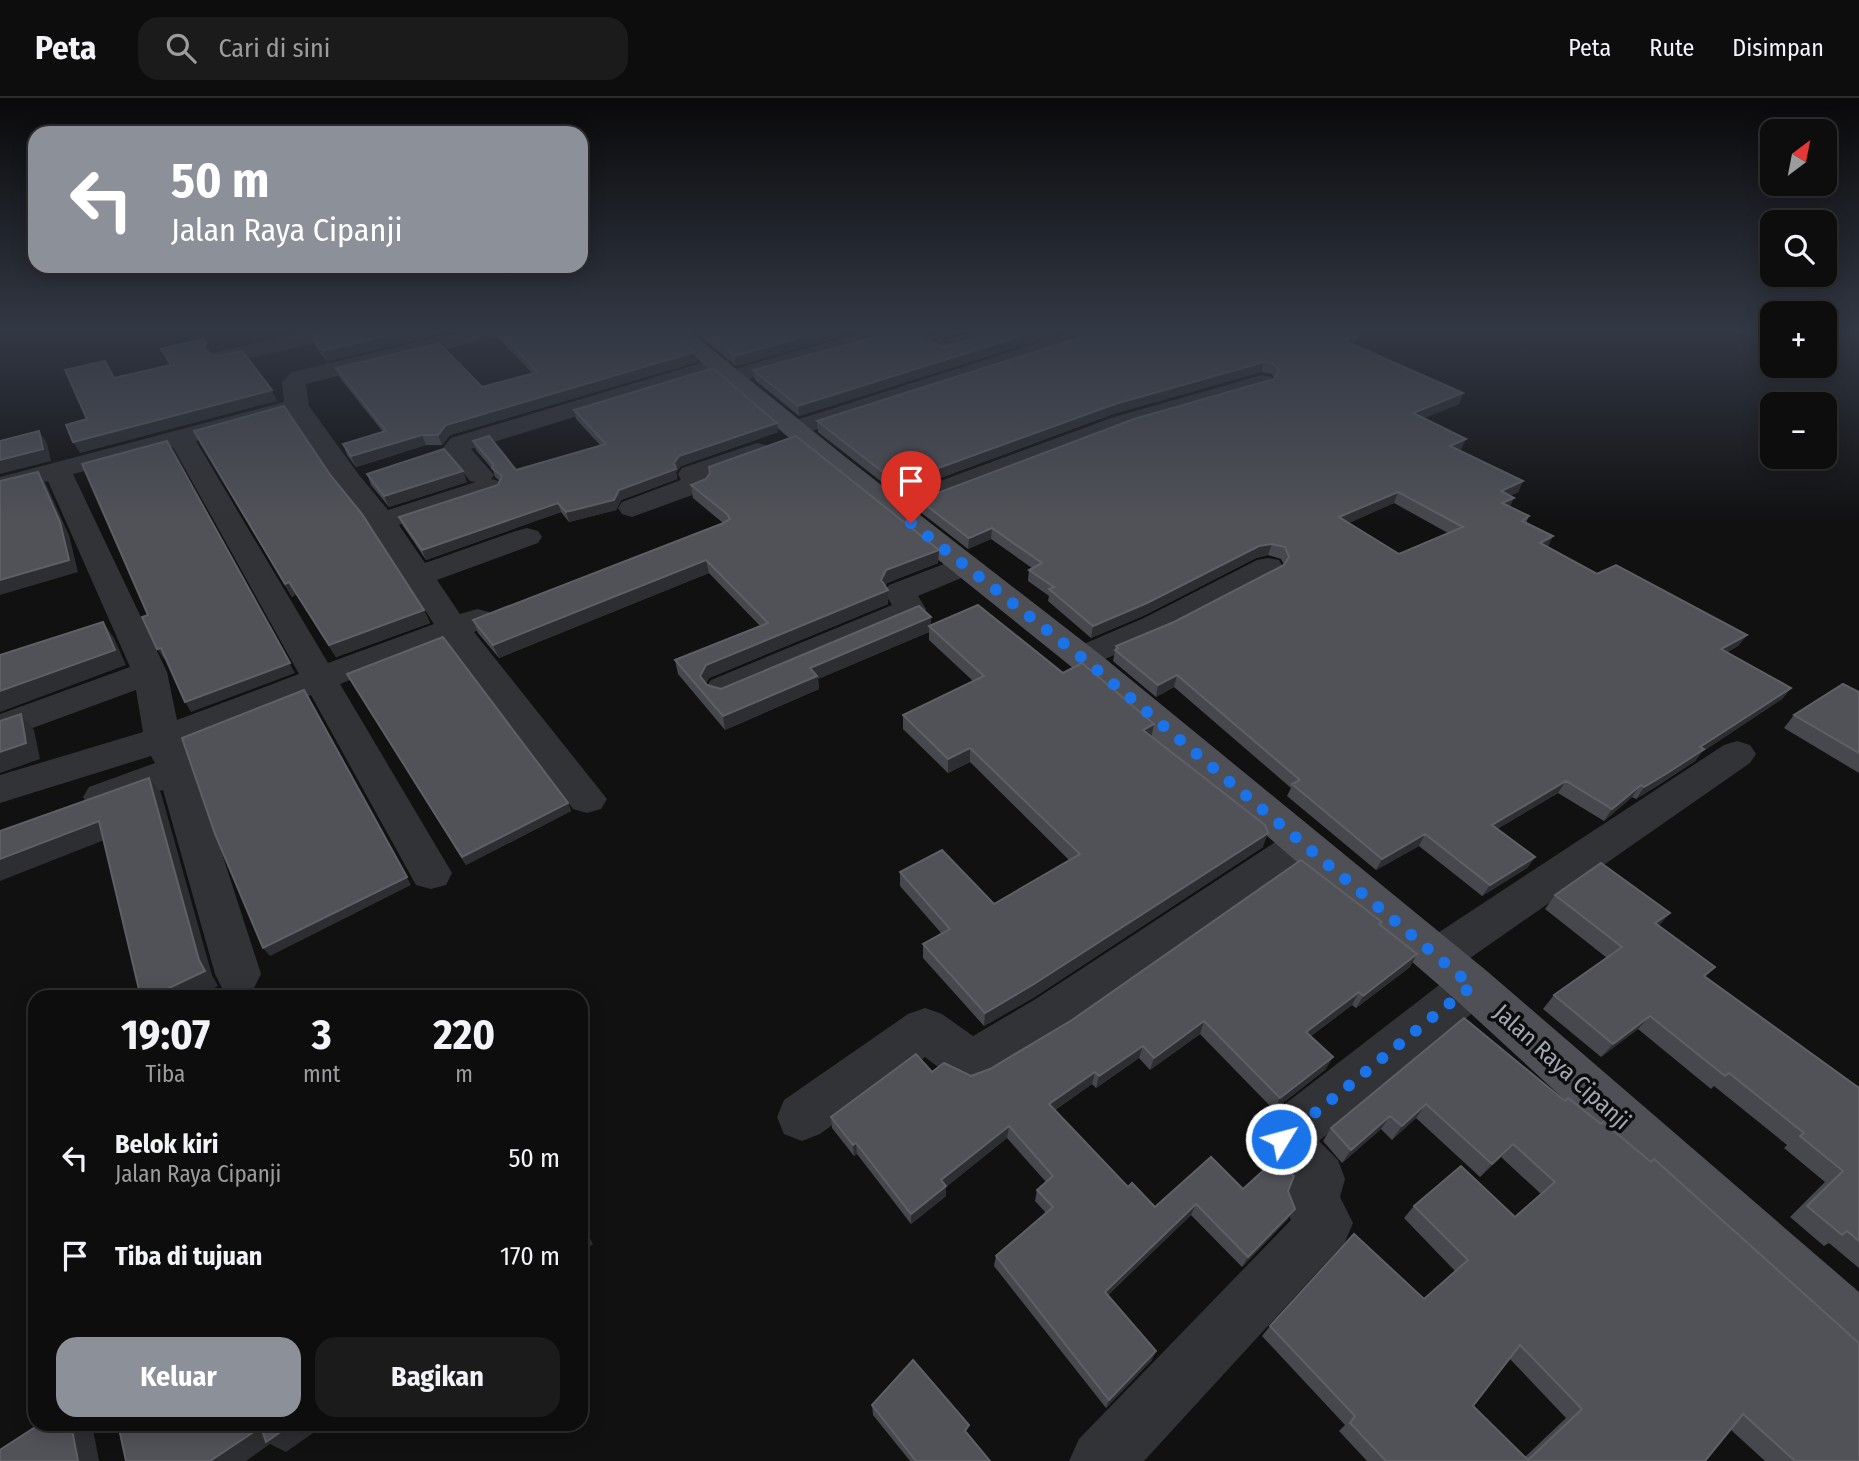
<!DOCTYPE html>
<html lang="id">
<head>
<meta charset="utf-8">
<style>
	body { margin:0; font-family:"Fira Sans Condensed",sans-serif; background:#1b1b1c; color:#f1f3f6; height:100vh; display:flex; flex-direction:column; font-size:26px; white-space:nowrap }
	* { box-sizing:border-box; margin:0 }
	p { font-size:23px; color:#9a9c9e }
	.icon { flex:none; width:38px; height:38px; fill:none; stroke:currentColor; stroke-width:2; stroke-linecap:round; stroke-linejoin:round }
	.map { position:relative; flex:1; overflow:hidden }
	.side { position:absolute; left:28px; top:892px; width:560px; height:441px; display:flex; flex-direction:column; background:#0d0d0e; border-radius:21px; box-shadow:0 4px 18px #0003,0 0 0 2px #2d2d2e }
	.side>* { flex:none }
	.top-card { position:absolute; left:28px; top:28px; width:560px; height:147px; border-radius:21px; box-shadow:0 4px 18px #0003,0 0 0 2px #2d2d2e; background:#8c9099; color:#fff; overflow:hidden }
	.needle { width:46px; rotate:32deg }
	.fabs { position:absolute; left:1760px; top:21px; display:grid; gap:14px }
	.fabs a { display:grid; place-items:center; width:77px; height:77px; border-radius:14px; background:#0d0d0e; box-shadow:0 4px 18px #0003,0 0 0 2px #2d2d2e; font-size:35px }
	.pin { position:absolute; display:grid; place-items:center; width:60px; height:60px; color:#fff; margin:-72px -30px; border-radius:50% 50% 50% 0; rotate:-45deg; box-shadow:0 0 7px #0007 }
	.pin .icon { rotate:45deg }
	.me { position:absolute; width:77px; margin:-38px; rotate:53deg; stroke-linejoin:round; filter:drop-shadow(0 0 5px #0008) }
	.turn { display:flex; align-items:center; gap:24px; height:147px; padding:0 28px; font-size:32px }
	.turn .icon { width:91px; height:91px; stroke-width:2.5 }
	.turn b { display:block; font-size:49px; line-height:60px }
	.eta { display:flex; justify-content:space-evenly; align-items:center; height:119px; text-align:center }
	.eta b { font-size:42px; font-weight:700; line-height:49px }
	.primary-button { display:flex; gap:14px; margin-top:auto; padding:14px 28px }
	.primary-button a { flex:1; height:80px; border-radius:21px; background:#8c9099; color:#fff; font-size:28px; font-weight:700; line-height:80px; text-align:center }
	.primary-button a+a { background:#1b1b1c; color:#f1f3f6 }
	ul { padding:0; list-style:none }
	li { display:flex; align-items:center; gap:21px; height:98px; padding:0 28px }
	li div { flex:1 }
	li b { display:block; font-size:26px }
	li em { font-style:normal }
	header { display:flex; align-items:center; gap:42px; box-sizing:border-box; height:98px; padding:0 35px; background:#0d0d0e; border-bottom:2px solid #2d2d2e }
	header strong { font-size:33px }
	nav { display:flex; gap:38px; margin-inline-start:auto; font-size:24px }
	.search { width:490px; height:63px; background:#1b1b1c; display:flex; align-items:center; gap:18px; box-sizing:border-box; padding:0 24px; border-radius:21px; color:#9a9c9e; font-size:26px }
	.map>svg:first-child { display:block }
</style>
</head>
<body>
<header>
<strong>Peta</strong>
<div class="search"><svg class="icon" aria-label="search" viewBox="0 0 24 24"><circle cx="10" cy="10" r="6"/><path d="M15 15l6 6"/></svg>Cari di sini</div>
<nav><a>Peta</a><a>Rute</a><a>Disimpan</a></nav>
</header>
<div class="map">
<svg width="1859" height="1363" viewBox="0 0 1859 1363">
	<rect width="100%" height="100%" fill="#111112"/>
	<g fill="none" stroke-linecap="round" stroke-linejoin="round">
		<g fill="#323337" fill-rule="evenodd">
			<path d="M314,232H354L351,237L223,266L215,264L211,259L215,254Z"/>
			<path d="M468,232H506L503,237L306,286L309,308L359,377L388,412L476,384L470,383L443,350L451,340L711,262H727L731,267L727,272L471,351L494,377L491,381L499,383L503,389L499,395L399,427L425,465L516,433L527,430L538,433L542,439L538,445L437,482L460,516L477,511L489,514L493,521L489,528L474,534L607,701L601,711L587,715L573,711L447,544L340,586L452,775L446,787L431,791L416,787L311,597L184,647L195,672L261,876L254,890L238,895L222,890L215,876L163,692L103,713L89,709L83,699L89,689L155,665L151,658L0,705V677L143,634L136,592L0,642V616L130,569L48,383L0,395V379L284,304L282,284L292,274ZM291,317L339,389L370,427L434,526L328,565L196,343ZM173,349L299,576L177,622L167,574L73,376Z"/>
			<path d="M870,232H923L944,242L977,232H1010L1007,237L942,257L904,238L732,286L724,284L720,279L724,274Z"/>
			<path d="M1078,232L1086,234L1089,239L1086,244L802,336L793,339L784,336L780,331L784,326Z"/>
			<path d="M1262,277L1271,279L1274,284L1271,289L1132,329L903,416L893,419L883,416L879,410L883,404L1114,319Z"/>
			<path d="M757,345L766,347L770,353L766,359L707,380L710,386L706,392L632,419L622,416L618,410L622,404L681,382L678,376L682,370Z"/>
			<path d="M965,458L976,460L980,467L976,474L918,498L926,511L921,518L735,598L723,602L711,598L705,590L711,582L892,507L884,494L889,487Z"/>
			<path d="M1268,460L1279,462L1283,469L1279,476L1170,533L1082,571L1070,568L1065,560L1070,552L1146,519L1257,462Z"/>
			<path d="M1737,643L1750,647L1756,656L1750,665L1453,872L1437,878L1421,872L1415,859L1421,846L1724,647Z"/>
			<path d="M1303,730L1317,735L1323,746L1317,757L1068,932L988,981L971,987L954,981L925,959L820,1036L802,1043L784,1036L777,1019L784,1002L908,916L925,910L942,916L973,938L1034,902L1289,735Z"/>
			<path d="M1472,868L1488,874L1495,888L1488,902L1319,1043L1338,1062L1345,1081L1340,1099L1353,1125L1345,1144L1144,1363H1069L1079,1341L1291,1122L1284,1105L1290,1088L1263,1059L1255,1041L1263,1023L1456,874Z"/>
		</g>
		<path fill="#4f5056" fill-rule="evenodd" d="M664,232H688L844,358L1102,558L1488,874L1859,1194V1261L1838,1253L1456,902L1078,574L824,370Z"/>
	</g>
	<g fill="#47484d" fill-rule="evenodd">
		<path d="M337,232H456L327,263L315,248L311,238Z"/>
		<path d="M496,232L697,264L450,337L442,347H426L356,369L347,357L343,346L383,334L340,280L336,270L482,289L533,276L499,241Z"/>
		<path d="M692,232H862L736,268Z"/>
		<path d="M928,232H969L944,239Z"/>
		<path d="M1002,232H1070L799,318L755,282L753,272L943,249Z"/>
		<path d="M1085,232H1344L1358,238L1355,247L1463,295L1459,306L1423,320L1461,352L1460,353L1523,383L1518,394L1510,398V409L1529,418L1526,425L1547,449L1597,476L1747,537L1738,548L1727,554L1791,590L1782,601L1702,654L1695,663L1660,686L1636,701L1632,699L1604,723L1558,695L1497,731L1535,759L1527,770L1482,798L1419,748L1376,772L1287,698L1291,690L1174,589L1156,599L1113,563L1116,548L1174,524L1284,467L1281,461L1268,457L1256,460L1145,517L1091,540L1048,503L1049,498L1028,483L1029,472L1032,470L991,441L968,451L919,413V402L1274,281L1272,276L1261,274L1113,316L897,396L818,334L817,323L1088,237L1089,235L1088,233ZM1394,405L1448,435L1399,456L1348,425Z"/>
		<path d="M574,312L778,334L681,368L676,374L677,381L621,402L616,412L569,424L561,414L426,462L403,428L399,419L498,387L500,383L495,379L493,372L476,352L473,343L516,372L600,347L576,321Z"/>
		<path d="M200,345L424,512L430,525L336,559L296,496L292,499Z"/>
		<path d="M367,376L467,384L389,409L371,387Z"/>
		<path d="M691,387L939,452L938,465L887,485L885,489L888,506L709,580L706,585L707,587L721,591L931,527L1063,575L1151,639L1263,749L1033,900L984,928L923,860V846L941,835L900,788V774L994,806L1069,762L970,664L948,675L903,631V617L973,583L929,542V534L818,581L819,591L725,632L678,576L675,562L760,528L709,475L499,560L478,535L473,522L723,425L693,400Z"/>
		<path d="M347,576L568,705L571,713L466,767Z"/>
		<path d="M1859,594V675L1784,630L1794,617Z"/>
		<path d="M1555,797L1659,827L1706,879L1857,989L1859,987V1170L1829,1145L1824,1148L1790,1119L1825,1084L1784,1050L1787,1047L1714,988L1711,991L1638,931L1601,959L1543,911L1554,897L1607,860L1545,811Z"/>
		<path d="M1380,827L1410,869L1356,910L1352,907L1311,938L1326,971L1274,1012L1200,936L1150,972L1139,960L1096,990L1092,986L1055,1012L1128,1089L1155,1109L1243,1091L1288,1093V1121L1242,1169L1191,1117L1108,1197L1152,1262L1106,1310L994,1168L996,1158L1046,1115L1035,1103L1037,1092L1046,1084L1007,1040L946,1089V1098L911,1126L857,1056L854,1058L832,1030L831,1019L932,974L971,978L990,971Z"/>
		<path d="M1464,920L1859,1363H1765L1730,1331L1705,1363H1367L1339,1333L1345,1327L1262,1238L1270,1228L1424,1201L1455,1173L1404,1120L1414,1108L1515,1119L1541,1096L1501,1059L1480,1079L1416,1020L1392,1042L1381,1031L1342,1065L1323,1043L1331,1030ZM1510,1261L1566,1320L1525,1359L1473,1308Z"/>
		<path d="M872,1307L968,1337L990,1363H910L873,1317Z"/>
	</g>
	<g fill="#2d2e31">
		<path d="M412,232H456L327,263L323,253Z"/>
		<path d="M827,232H862L736,268L735,258Z"/>
		<path d="M944,232H969L944,239Z"/>
		<path d="M1040,232H1070L799,318L798,308Z"/>
		<path d="M1358,238L1355,248L1345,243Z"/>
		<path d="M206,244L211,255L209,261L204,250Z"/>
		<path d="M695,254L697,264L450,337L442,347L438,337L446,327Z"/>
		<path d="M1264,264L1261,274L1113,316L897,396V385L1115,306Z"/>
		<path d="M272,292L277,303L80,355L73,344Z"/>
		<path d="M1463,295L1459,306L1410,326L1413,315Z"/>
		<path d="M777,325L778,334L681,368L676,374L677,381L621,402L616,412L569,424L566,414L619,392L674,365L679,358Z"/>
		<path d="M39,333L47,345L51,363L0,376V362Z"/>
		<path d="M422,337L426,347L356,369L351,358Z"/>
		<path d="M1466,341L1461,352L1446,359L1450,348Z"/>
		<path d="M172,352L295,575L191,614L185,604Z"/>
		<path d="M463,373L467,384L389,409L384,398Z"/>
		<path d="M38,374L46,386L69,437L78,474L0,497V482Z"/>
		<path d="M1523,383L1518,394L1496,404L1501,393Z"/>
		<path d="M1398,394L1394,405L1336,431L1339,419Z"/>
		<path d="M1514,400L1509,411L1502,405Z"/>
		<path d="M558,405L561,414L426,462L422,452Z"/>
		<path d="M992,430L991,441L968,451L969,440Z"/>
		<path d="M1553,438L1548,449L1535,457L1540,445Z"/>
		<path d="M1272,446L1268,457L1256,460L1145,517L1091,540L1093,528L1259,448Z"/>
		<path d="M939,452L938,465L887,485L882,495L888,492V506L709,580L703,592L700,578L706,567L881,482L886,472Z"/>
		<path d="M706,462L709,475L499,560L493,547Z"/>
		<path d="M289,484L296,496L292,499L285,486Z"/>
		<path d="M424,512L430,525L336,559L329,547Z"/>
		<path d="M931,519V530L929,528V534L818,581L819,591L725,632L723,618L810,570Z"/>
		<path d="M103,524L114,540L126,567L0,614V593Z"/>
		<path d="M1747,537L1738,548L1713,563L1721,551Z"/>
		<path d="M161,550L168,559L164,561L157,551Z"/>
		<path d="M1177,577L1174,589L1156,599L1158,587Z"/>
		<path d="M1791,590L1782,601L1702,654L1695,663L1636,701L1644,689L1700,649Z"/>
		<path d="M309,601L411,787L270,858L263,850Z"/>
		<path d="M21,616L34,632L40,661L0,675V654Z"/>
		<path d="M1154,626L1151,641L1143,632Z"/>
		<path d="M970,650V664L948,675V661Z"/>
		<path d="M149,680L161,695L212,877L218,888L195,900H148L199,862Z"/>
		<path d="M1566,683L1558,695L1485,738L1492,727Z"/>
		<path d="M1641,687L1632,699L1604,723L1612,711Z"/>
		<path d="M568,705L571,713L466,767L462,759Z"/>
		<path d="M99,723L112,739L0,783V761Z"/>
		<path d="M1268,735L1263,749L1033,900L984,928L985,915Z"/>
		<path d="M1425,736L1419,748L1376,772L1382,761Z"/>
		<path d="M1535,759L1527,770L1482,798L1490,787Z"/>
		<path d="M1670,815L1658,829L1655,825Z"/>
		<path d="M1417,856L1410,869L1356,910L1363,898Z"/>
		<path d="M1359,894L1352,907L1300,946L1306,934Z"/>
		<path d="M1650,918L1638,931L1601,959L1613,946Z"/>
		<path d="M1204,923L1200,936L1150,972L1154,960Z"/>
		<path d="M1143,948L1139,960L1096,990L1099,978Z"/>
		<path d="M1333,959L1326,971L1274,1012L1280,1000Z"/>
		<path d="M1095,974L1092,986L1047,1017L1049,1006Z"/>
		<path d="M1426,1006L1416,1020L1392,1042L1402,1028Z"/>
		<path d="M1390,1018L1381,1031L1342,1065L1351,1052Z"/>
		<path d="M1009,1028L1007,1040L946,1089V1098L911,1126V1116L941,1082Z"/>
		<path d="M856,1045L857,1056L854,1058L853,1047Z"/>
		<path d="M1513,1046L1501,1059L1480,1079L1492,1066Z"/>
		<path d="M1196,1106L1191,1117L1101,1203L1105,1194Z"/>
		<path d="M1295,1111L1288,1121L1242,1169L1248,1159Z"/>
		<path d="M581,1124L593,1146L581,1155Z"/>
		<path d="M1156,1253L1152,1262L1106,1310L1109,1302Z"/>
		<path d="M71,1326H92L99,1363H78Z"/>
		<path d="M292,1326H326L286,1354L270,1346L246,1363H210L261,1329Z"/>
	</g>
	<g fill="#515258" stroke="#5e6066" stroke-width="2" fill-rule="evenodd">
		<path d="M337,232H412L323,253L311,238Z"/>
		<path d="M497,232H669L695,254L446,327L438,337H422L351,358L343,346L386,333L336,270L439,245L482,289L538,274Z"/>
		<path d="M702,232H827L735,258Z"/>
		<path d="M902,232L943,249L1002,232H1040L798,308L753,272Z"/>
		<path d="M1091,232H1344L1358,238L1345,243L1463,295L1413,315L1466,341L1450,348L1523,383L1501,393L1514,400L1502,405L1529,418L1522,423L1553,438L1540,445L1597,476L1616,467L1747,537L1721,551L1791,590L1700,649L1704,651L1669,674L1644,689L1641,687L1612,711L1566,683L1492,727L1535,759L1490,787L1425,736L1382,761L1292,686L1300,682L1177,577L1158,587L1115,552L1118,550L1116,548L1174,524L1284,467L1289,459L1285,449L1272,446L1259,448L1147,505L1093,528L1049,491L1054,489L1029,472L1042,465L992,430L969,440L919,402L1134,321L1274,281L1279,272L1274,266L1264,264L1115,306L897,385L817,323L1088,237ZM1398,394L1463,429L1399,456L1339,419Z"/>
		<path d="M203,241L206,244L204,250L209,256L218,258L242,253L272,292L73,344L66,327L87,321L65,272L105,263L114,280L171,267L161,251Z"/>
		<path d="M713,270L777,325L679,358L674,365L676,371L619,392L614,402L566,414L558,405L422,452L399,419L498,387L502,378L492,370L493,366L473,343L489,338L516,372L606,346L574,312Z"/>
		<path d="M284,308L331,378L362,416L424,512L329,547L289,484L285,486L194,333Z"/>
		<path d="M39,333L43,351L0,362V343Z"/>
		<path d="M796,338L939,452L886,472L881,482L888,492L706,567L700,578L707,587L721,591L919,508L931,519L810,570L817,578L723,618L675,562L768,525L706,462L493,547L473,522L721,426L730,421L727,416L691,387L706,381L710,375L709,369Z"/>
		<path d="M167,343L290,565L185,604L161,550L157,551L142,519L148,517L82,366Z"/>
		<path d="M444,351L463,373L384,398L367,376Z"/>
		<path d="M38,374L60,424L69,462L0,482V383Z"/>
		<path d="M978,507L1063,575L1082,565L1154,626L1143,632L1265,727L1268,735L1034,886L985,915L923,846L950,831L900,774L942,752L994,806L1080,756L970,650L948,661L903,617L984,578L929,528Z"/>
		<path d="M103,524L115,552L0,593V557Z"/>
		<path d="M443,539L568,705L462,759L347,576Z"/>
		<path d="M1843,586L1859,594V655L1794,617Z"/>
		<path d="M304,592L407,779L263,850L215,736L182,640Z"/>
		<path d="M21,616L26,645L0,654V623Z"/>
		<path d="M149,680L199,862L205,873L148,900H141L99,723L0,761V733Z"/>
		<path d="M1301,762L1382,824L1379,826L1417,856L1363,898L1359,894L1306,934L1333,959L1280,1000L1204,923L1154,960L1143,948L1099,978L1095,974L1049,1006L1128,1089L1132,1085L1155,1109L1211,1059L1243,1091L1277,1060L1294,1078L1288,1093L1295,1111L1248,1159L1196,1106L1105,1194L1156,1253L1109,1302L996,1158L1053,1109L1037,1092L1053,1078L1009,1028L941,1082L946,1088L911,1116L856,1045L853,1047L831,1019L916,956L932,974L944,965L971,978L990,971L1072,922Z"/>
		<path d="M1601,765L1670,815L1655,825L1715,869L1704,878L1859,990V1143L1847,1133L1842,1137L1807,1108L1843,1073L1800,1038L1804,1035L1729,975L1725,978L1650,918L1613,946L1554,897L1622,849L1555,797Z"/>
		<path d="M1464,920L1565,1003L1568,1000L1601,1026L1603,1024L1651,1064L1654,1061L1859,1245V1363H1795L1743,1316L1705,1363H1386L1350,1325L1355,1318L1270,1228L1354,1136L1424,1201L1468,1162L1414,1108L1461,1068L1515,1119L1555,1084L1513,1046L1492,1066L1426,1006L1402,1028L1390,1018L1351,1052L1331,1030ZM1520,1247L1582,1311L1528,1362L1473,1308Z"/>
		<path d="M913,1262L969,1327L965,1333L990,1363H916L872,1307Z"/>
		<path d="M40,1326H71L78,1363H0V1352Z"/>
		<path d="M118,1326H292L266,1344L261,1329L210,1363H126Z"/>
	</g>
	<linearGradient id="sky" x2="0" y2="1"><stop stop-color="#09090a"/><stop offset="0.55" stop-color="#323844"/><stop offset="1" stop-color="#323844" stop-opacity="0"/></linearGradient>
	<rect width="1859" height="423" fill="url(#sky)"/>
	<g fill="none" stroke-linecap="round" stroke-linejoin="round">
		<path stroke="#1a73e8" stroke-width="12" stroke-dasharray="0 21.6" d="M911,425L1090,566L1472,888C1407,938 1346,992 1281,1041"/>
	</g>
	<g text-anchor="middle" stroke-width="7" stroke-linejoin="round" paint-order="stroke">
		<g font-size="24" fill="#a3a7b2" stroke="#0c0c0d">
			<text transform="translate(1562 969) rotate(42)" y="8">Jalan Raya Cipanji</text>
		</g>
	</g>
</svg>
<div class="fabs">
<a><svg class="needle" viewBox="-14 -14 28 28"><path d="M0-13l5 13h-10z" fill="#e53935"/><path d="M0 13l5-13h-10z" fill="#9a9c9e"/></svg></a>
<a><svg class="icon" aria-label="search" viewBox="0 0 24 24"><circle cx="10" cy="10" r="6"/><path d="M15 15l6 6"/></svg></a>
<a>+</a>
<a>−</a>
</div>
<div class="pin" style="left:911px;top:425px;background:#d93025"><svg class="icon" aria-label="arrive" viewBox="0 0 24 24"><path d="M6 21V4h12l-3 4 3 4H6"/></svg></div>
<svg class="me" style="left:1281px;top:1041px" viewBox="-20 -20 40 40"><circle r="17" fill="#1a73e8" stroke="#fff" stroke-width="3"/><path d="M0-11L8 9 0 5-8 9z" fill="#fff"/></svg>
<div class="top-card">
<div class="turn"><svg class="icon" aria-label="left" viewBox="0 0 24 24"><path d="M17 20v-9H6M10 6l-5 5 5 5"/></svg><div><b>50 m</b>Jalan Raya Cipanji</div></div>
</div>
<section class="side">
<div class="eta">
<div><b>19:07</b><p>Tiba</p></div>
<div><b>3</b><p>mnt</p></div>
<div><b>220</b><p>m</p></div>
</div>
<ul>
<li><svg class="icon" aria-label="left" viewBox="0 0 24 24"><path d="M17 20v-9H6M10 6l-5 5 5 5"/></svg><div><b>Belok kiri</b><p>Jalan Raya Cipanji</p></div><em>50 m</em></li>
<li><svg class="icon" aria-label="arrive" viewBox="0 0 24 24"><path d="M6 21V4h12l-3 4 3 4H6"/></svg><div><b>Tiba di tujuan</b></div><em>170 m</em></li>
</ul>
<div class="primary-button"><a>Keluar</a><a>Bagikan</a></div>
</section>
</div>
</body>
</html>
